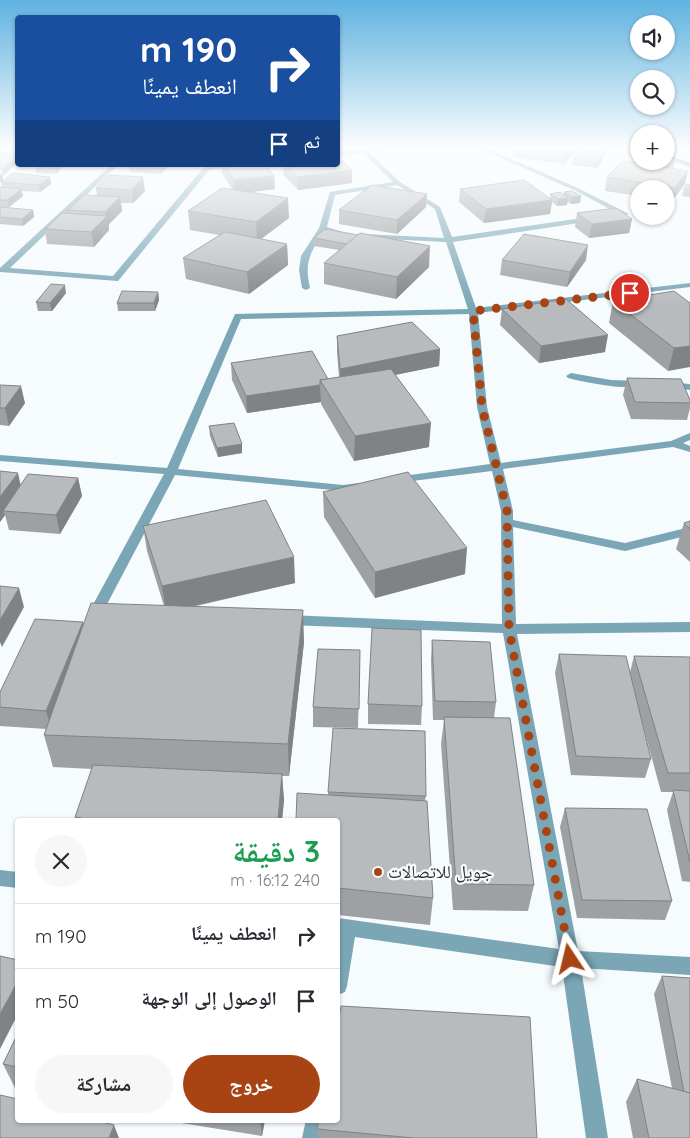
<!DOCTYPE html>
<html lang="ar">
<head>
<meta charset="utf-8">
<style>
	body { margin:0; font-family:Quicksand,"Noto Naskh Arabic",sans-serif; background:#f7f7f7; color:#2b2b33; direction:rtl; height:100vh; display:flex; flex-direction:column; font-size:19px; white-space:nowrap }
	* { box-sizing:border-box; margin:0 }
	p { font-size:16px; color:#7c7c81 }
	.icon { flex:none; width:28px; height:28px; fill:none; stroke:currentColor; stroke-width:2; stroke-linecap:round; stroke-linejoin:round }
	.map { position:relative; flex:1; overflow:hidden; direction:ltr }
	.details { position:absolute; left:15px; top:818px; width:325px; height:305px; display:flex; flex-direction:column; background:#fff; border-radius:5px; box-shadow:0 1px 4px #0004; direction:rtl }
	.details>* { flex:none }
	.banner { position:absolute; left:15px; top:15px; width:325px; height:152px; border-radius:5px; box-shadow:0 1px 4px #0004; direction:rtl; background:#1a4fa0; color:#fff; overflow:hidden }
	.tools { position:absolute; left:630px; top:15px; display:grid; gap:10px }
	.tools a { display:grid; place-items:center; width:45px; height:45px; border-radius:50%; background:#fff; box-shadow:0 1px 4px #0004; font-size:25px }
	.pin { position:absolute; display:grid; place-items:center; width:42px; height:42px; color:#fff; margin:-21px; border:2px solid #fff; border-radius:50%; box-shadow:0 1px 5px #0007 }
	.me { position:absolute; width:55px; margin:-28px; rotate:350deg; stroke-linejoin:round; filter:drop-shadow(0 0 4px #0008) }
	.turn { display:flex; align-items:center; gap:18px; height:105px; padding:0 20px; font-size:22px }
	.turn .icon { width:65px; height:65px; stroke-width:2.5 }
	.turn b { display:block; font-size:35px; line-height:42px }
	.then { display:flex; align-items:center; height:48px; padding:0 20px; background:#0003; gap:10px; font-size:19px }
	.round { display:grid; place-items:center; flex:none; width:52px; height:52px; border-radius:26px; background:#f7f7f7 }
	.head { display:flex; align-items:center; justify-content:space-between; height:85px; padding:0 20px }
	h1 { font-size:30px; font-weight:700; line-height:38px; color:#1e9e55 }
	.primary-button { display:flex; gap:10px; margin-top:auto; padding:10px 20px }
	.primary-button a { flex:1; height:58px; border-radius:30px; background:#a84413; color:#fff; font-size:20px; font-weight:700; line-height:58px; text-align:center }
	.primary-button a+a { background:#f7f7f7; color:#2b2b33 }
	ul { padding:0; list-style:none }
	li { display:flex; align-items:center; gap:15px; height:65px; padding:0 20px; border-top:1px solid #e1e1e2 }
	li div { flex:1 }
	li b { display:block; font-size:19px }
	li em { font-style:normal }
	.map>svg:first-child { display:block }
</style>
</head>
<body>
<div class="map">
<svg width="690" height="1138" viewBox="0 0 690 1138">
	<rect width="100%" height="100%" fill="#f6fbfd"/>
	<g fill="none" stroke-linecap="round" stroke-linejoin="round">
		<g fill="#7aa6b5" fill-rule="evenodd">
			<path d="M374,148H391L369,152L400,182L440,207L452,237L617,213L576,191L478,148H486L580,189L629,214L625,216L453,242L476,308L690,283V287L478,313L487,407L501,463L671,441L690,433V440L683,443L690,446V452L673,447L503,469L513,511V520L625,543L690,527V535L625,551L513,527L516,624L690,622V632L517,634L578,951L690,957V975L581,968L608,1138H586L562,967L355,937L347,986L345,992L338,995V918L559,949L503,633L288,625L281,620L288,615L502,624L501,511L492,471L396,483L390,480L396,477L490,464L477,407L469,314L241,319L178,469L343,485L359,483L365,486L363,488L343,491L175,475L105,608L110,612L108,615L96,616L89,612L164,474L0,461V455L167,468L235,314L468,309L446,242L364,238L360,236L364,234L444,238L435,209L397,185L335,195L327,227L346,233L342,235L325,231C310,252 304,262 310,288L306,290L302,288L299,270L301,256L319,228L330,192L393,182L363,153L338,156V152Z"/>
			<path d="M18,151V155L0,156V152Z"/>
			<path d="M111,165H118L10,268L113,276L204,167L240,165L209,170L118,281L0,272V268Z"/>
			<path d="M571,373L611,380L643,381L648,384C637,393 583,382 568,378L566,376Z"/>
			<path d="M668,382L690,384V390L665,387V383Z"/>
			<path d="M0,870L18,872V888L0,886Z"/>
			<path d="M306,1120H326L324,1138H302Z"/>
		</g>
		<path fill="#347c93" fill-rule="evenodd" d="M666,154L690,163V167L666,158Z"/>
	</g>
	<g fill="#9da1a3">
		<path d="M515,148H579L564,164L514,157Z"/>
		<path d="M605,156L597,168L572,165L573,158Z"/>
		<path d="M675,162L673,168L685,184L671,202L666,201V189H639V196L605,191L607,177L655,165V163Z"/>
		<path d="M64,165L56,174L36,173L35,166Z"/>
		<path d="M129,165H169L161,174L130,172Z"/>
		<path d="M221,165H266L274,176L275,189L248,192L289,218L261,239L287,244L288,265L249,294L186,279L183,258L219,235L190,230L188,211L232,189L222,173Z"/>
		<path d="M283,165H338L352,170V183L298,190L283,174Z"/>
		<path d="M1,182L51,184L40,192L22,191L23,196L9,207H0V187H2Z"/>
		<path d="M690,185V197L682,196L684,189Z"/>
		<path d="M96,188L145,191L133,203H121L122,211L109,224V230L94,247L47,244L45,229L68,213V210L97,196Z"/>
		<path d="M460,189L550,198V194L563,195L564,192L581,196L580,203L571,204L567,202V205L557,206L552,202L550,214L484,223L459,202Z"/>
		<path d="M0,207L33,210L34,217L23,226L0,224Z"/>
		<path d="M426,207L397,234L339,224V210Z"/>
		<path d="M577,213L632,219L629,233L589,238L575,227Z"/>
		<path d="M325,229L429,267L396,299L324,284V263L339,250L314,246V238Z"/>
		<path d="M502,260H586L567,287L500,275Z"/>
		<path d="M158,292L159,300L155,311H118L117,303Z"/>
		<path d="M66,293L52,311H38L36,302Z"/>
		<path d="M613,301L690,303L668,371L609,323Z"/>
		<path d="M502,309L605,352L539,363L500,325Z"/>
		<path d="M337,336L440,349L439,366L395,375L429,447L354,461L321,404V402L247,413L232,380L231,363L328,379L339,377L337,352Z"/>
		<path d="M627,378L690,400V408L687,420L631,419L623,395Z"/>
		<path d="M0,385L25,403L9,426L0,425Z"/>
		<path d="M209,426L242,453L218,457L210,436Z"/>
		<path d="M0,471L21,485L78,478L82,496L60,534L9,530L5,515L0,522Z"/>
		<path d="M323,492L465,574L375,598L324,517Z"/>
		<path d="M690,521V562L676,549L684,523Z"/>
		<path d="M143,526L295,583L192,607L304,642L289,776H282L284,800L282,820H75V817L92,769L53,767L44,735L46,729L0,726V692L83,624L164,606L147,551Z"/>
		<path d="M432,640L496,702L494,718L534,885L528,911L453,910L441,744L444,720H433L431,660Z"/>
		<path d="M360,650L358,728L313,727V707Z"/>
		<path d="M559,654L630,672L634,656L690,657V882L682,881L667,810L673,792H661L641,718L651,759L645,778L571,775L555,673Z"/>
		<path d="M368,704L422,706L421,725L368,724Z"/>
		<path d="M328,792L426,796L425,801L433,898L430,925L338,915V820L328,795Z"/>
		<path d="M565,808L672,901L665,920L577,918L560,827Z"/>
		<path d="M662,976L690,978V1138H633L626,1102L637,1079L672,1088L654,994Z"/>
		<path d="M18,1033V1088H15L3,1064Z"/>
		<path d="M174,1120H265L262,1136L175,1122Z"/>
		<path d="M317,1129L537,1138H318Z"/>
	</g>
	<g fill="#808384">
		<path d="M569,148H579L564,164L566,151Z"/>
		<path d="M606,149L605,156L597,168L598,161Z"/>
		<path d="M16,157L17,163L3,176L2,169Z"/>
		<path d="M675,162L673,168L664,172L666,166Z"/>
		<path d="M57,165H64L56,174L55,167Z"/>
		<path d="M162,165H169L161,174V167Z"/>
		<path d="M352,170V183L298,190L297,177Z"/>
		<path d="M688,171L685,184L671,202L674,188Z"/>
		<path d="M2,173L3,180L0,182V174Z"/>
		<path d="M274,176L275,189L235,194L234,180Z"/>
		<path d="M50,177L51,184L40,192L39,185Z"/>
		<path d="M143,177L145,191L133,203L132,190Z"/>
		<path d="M21,189L23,196L9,207L7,200Z"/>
		<path d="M427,194L426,207L397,234V220Z"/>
		<path d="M581,196L580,203L571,204L572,197Z"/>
		<path d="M120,197L122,211L109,224V230L94,247L91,232L105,218V212Z"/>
		<path d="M288,198L289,218L257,242L256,222Z"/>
		<path d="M568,198L567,205L557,206L558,199Z"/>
		<path d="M552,200L550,214L484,223L486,209Z"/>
		<path d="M33,210L34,217L23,226L22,219Z"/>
		<path d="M632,219L629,233L589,238L592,224Z"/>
		<path d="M287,244L288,265L249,294L247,272Z"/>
		<path d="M588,245L586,260L567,287L570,272Z"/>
		<path d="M430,246L429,267L396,299L397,277Z"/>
		<path d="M65,285L66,293L52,311L50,303Z"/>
		<path d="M158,292L159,300L155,311L154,303Z"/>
		<path d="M608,335L605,352L539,363L541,346Z"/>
		<path d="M690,346V367L668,371L674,348Z"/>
		<path d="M440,349L439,366L340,386V369Z"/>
		<path d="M320,385L321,402L247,413L246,396Z"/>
		<path d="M21,386L25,403L9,426L5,408Z"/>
		<path d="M431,423L429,447L354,461L355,436Z"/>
		<path d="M242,444V453L218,457L217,448Z"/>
		<path d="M18,473L22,491L3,511L5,515L0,522V497Z"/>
		<path d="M78,478L82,496L60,534L56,515Z"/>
		<path d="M467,548L465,574L375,598V572Z"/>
		<path d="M294,557L295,583L166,612L162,586Z"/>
		<path d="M19,588L24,607L2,647L0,642V620Z"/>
		<path d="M303,610L304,642L289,776L288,744Z"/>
		<path d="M83,622L87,641L52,730L46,711Z"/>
		<path d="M282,774L284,800L282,820H278Z"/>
		<path d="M18,981V1014L0,1049V1014Z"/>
		<path d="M260,1120H265L262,1136Z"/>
		<path d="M114,1125L119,1138H109Z"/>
	</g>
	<g fill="#b7bbbd" stroke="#808384">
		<path d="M541,148H569L566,151Z"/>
		<path d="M580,148H596L606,149L598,161L573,158Z"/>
		<path d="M0,156L16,157L2,169H0Z"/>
		<path d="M338,157L352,170L297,177L286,165H338Z"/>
		<path d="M666,159L675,162L666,166L655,163L659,161H666Z"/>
		<path d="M623,161L688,171L674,188L607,177Z"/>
		<path d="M36,165H57L55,167L35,166Z"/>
		<path d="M129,165H162L161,167Z"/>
		<path d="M224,165H266L274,176L234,180Z"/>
		<path d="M13,173L50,177L39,185L1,182Z"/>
		<path d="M109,175L143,177L132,190L96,188Z"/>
		<path d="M524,180L552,200L486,209L460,189Z"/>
		<path d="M687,184L690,185V190L684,189Z"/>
		<path d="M372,185L427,194L397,220L339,210Z"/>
		<path d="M0,187L21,189L7,200H0Z"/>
		<path d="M222,188L288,198L256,222L188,211Z"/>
		<path d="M572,191L581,196L572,197L564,192Z"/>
		<path d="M560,192L568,198L558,199L550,194Z"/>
		<path d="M84,195L120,197L105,212L68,210Z"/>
		<path d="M0,207L33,210L22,219L0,217Z"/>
		<path d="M616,208L632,219L592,224L577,213Z"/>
		<path d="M62,213L107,216L91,232L45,229Z"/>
		<path d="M325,229L358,235L347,244L314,238Z"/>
		<path d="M225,232L287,244L247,272L183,258Z"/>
		<path d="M360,233L430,246L397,277L324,263Z"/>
		<path d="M524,234L588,245L570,272L502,260Z"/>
		<path d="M51,284L65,285L50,303L36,302Z"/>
		<path d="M122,291L158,292L154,303H117Z"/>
		<path d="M674,291L690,303V346L674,348L613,301Z"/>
		<path d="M566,299L608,335L541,346L502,309Z"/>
		<path d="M412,322L440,349L340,369L337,336Z"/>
		<path d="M312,351L328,379L320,380V385L246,396L231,363Z"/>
		<path d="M391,369L431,423L355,436L320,380Z"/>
		<path d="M627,378L681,379L690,400V403L635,402Z"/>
		<path d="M0,385L21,386L5,408H0Z"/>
		<path d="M234,423L242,444L217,448L209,426Z"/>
		<path d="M0,471L18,473L0,497Z"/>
		<path d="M408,472L467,548L375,572L323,492Z"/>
		<path d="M28,474L78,478L56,515L3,511Z"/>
		<path d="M266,500L294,557L162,586L143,526Z"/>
		<path d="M690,521V529L684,523Z"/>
		<path d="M0,586L19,588L0,620Z"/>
		<path d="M91,603L303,610L288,744L44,735Z"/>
		<path d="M35,619L83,622L46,711L0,707V692Z"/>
		<path d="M372,628L421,630L422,706L368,704Z"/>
		<path d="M432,640L490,642L496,702L435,701Z"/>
		<path d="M318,649L360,650L359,709L313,707Z"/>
		<path d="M559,654L626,656L651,759L576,756Z"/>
		<path d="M634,656L690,657V773H668Z"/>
		<path d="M444,717L510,718L534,885L456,884Z"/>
		<path d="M333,728L425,731L426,796L328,792Z"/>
		<path d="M93,765L282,774L278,820H92L75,817Z"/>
		<path d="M673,790L690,791V862Z"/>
		<path d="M297,793L427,801L433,898L338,888V820H296Z"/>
		<path d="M565,808L647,809L672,901L582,900Z"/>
		<path d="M0,956L18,960V981L0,1014Z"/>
		<path d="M662,976L690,978V1093L684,1092Z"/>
		<path d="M341,1006L530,1017L537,1138H414L317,1129L319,1120H338V1023Z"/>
		<path d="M18,1033V1067L3,1064Z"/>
		<path d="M637,1079L690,1093V1138H649Z"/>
		<path d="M0,1095L18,1099V1120H95L114,1125L109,1138H0Z"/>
	</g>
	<linearGradient id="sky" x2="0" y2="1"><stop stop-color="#5fb2e0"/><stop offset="0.48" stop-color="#fbfdfe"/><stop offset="1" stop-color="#fbfdfe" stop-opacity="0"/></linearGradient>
	<rect width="690" height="307" fill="url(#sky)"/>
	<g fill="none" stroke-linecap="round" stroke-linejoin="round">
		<path stroke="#a84413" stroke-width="9" stroke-dasharray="0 16.2" d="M570,959L509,629L507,511L482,407L473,311L630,293"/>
	</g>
	<circle fill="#a84413" stroke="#f6fbfd" stroke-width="2" cx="378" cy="872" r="5"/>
	<g text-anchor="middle" stroke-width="4.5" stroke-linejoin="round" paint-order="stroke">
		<g font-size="18" fill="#303132" stroke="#f6fbfd" text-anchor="start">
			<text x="388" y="878">جويل للاتصالات</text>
		</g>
	</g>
</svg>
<div class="tools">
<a><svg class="icon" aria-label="sound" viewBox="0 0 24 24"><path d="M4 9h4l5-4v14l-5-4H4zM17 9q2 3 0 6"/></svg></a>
<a><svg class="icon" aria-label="search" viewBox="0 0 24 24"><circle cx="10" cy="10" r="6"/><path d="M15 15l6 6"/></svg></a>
<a>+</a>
<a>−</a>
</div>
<div class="pin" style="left:630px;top:293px;background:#d93025"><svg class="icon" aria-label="arrive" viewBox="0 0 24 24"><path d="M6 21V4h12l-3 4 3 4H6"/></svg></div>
<svg class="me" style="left:570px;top:959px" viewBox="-20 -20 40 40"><path d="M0-17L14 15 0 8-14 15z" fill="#a84413" stroke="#fff" stroke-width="4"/></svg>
<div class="banner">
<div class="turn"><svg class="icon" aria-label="right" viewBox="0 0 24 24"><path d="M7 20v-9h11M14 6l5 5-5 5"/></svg><div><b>190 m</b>انعطف يمينًا</div></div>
<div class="then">ثم<svg class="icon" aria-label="arrive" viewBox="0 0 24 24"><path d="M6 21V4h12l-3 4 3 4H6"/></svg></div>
</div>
<section class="details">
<div class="head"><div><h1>3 دقيقة</h1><p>240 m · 16:12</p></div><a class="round"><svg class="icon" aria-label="close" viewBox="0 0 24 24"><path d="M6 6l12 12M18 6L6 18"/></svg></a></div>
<ul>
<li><svg class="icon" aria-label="right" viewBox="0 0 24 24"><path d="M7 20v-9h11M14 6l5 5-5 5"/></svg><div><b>انعطف يمينًا</b></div><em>190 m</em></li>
<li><svg class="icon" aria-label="arrive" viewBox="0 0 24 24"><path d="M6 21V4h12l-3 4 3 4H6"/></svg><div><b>الوصول إلى الوجهة</b></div><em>50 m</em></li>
</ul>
<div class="primary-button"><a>خروج</a><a>مشاركة</a></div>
</section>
</div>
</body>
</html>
